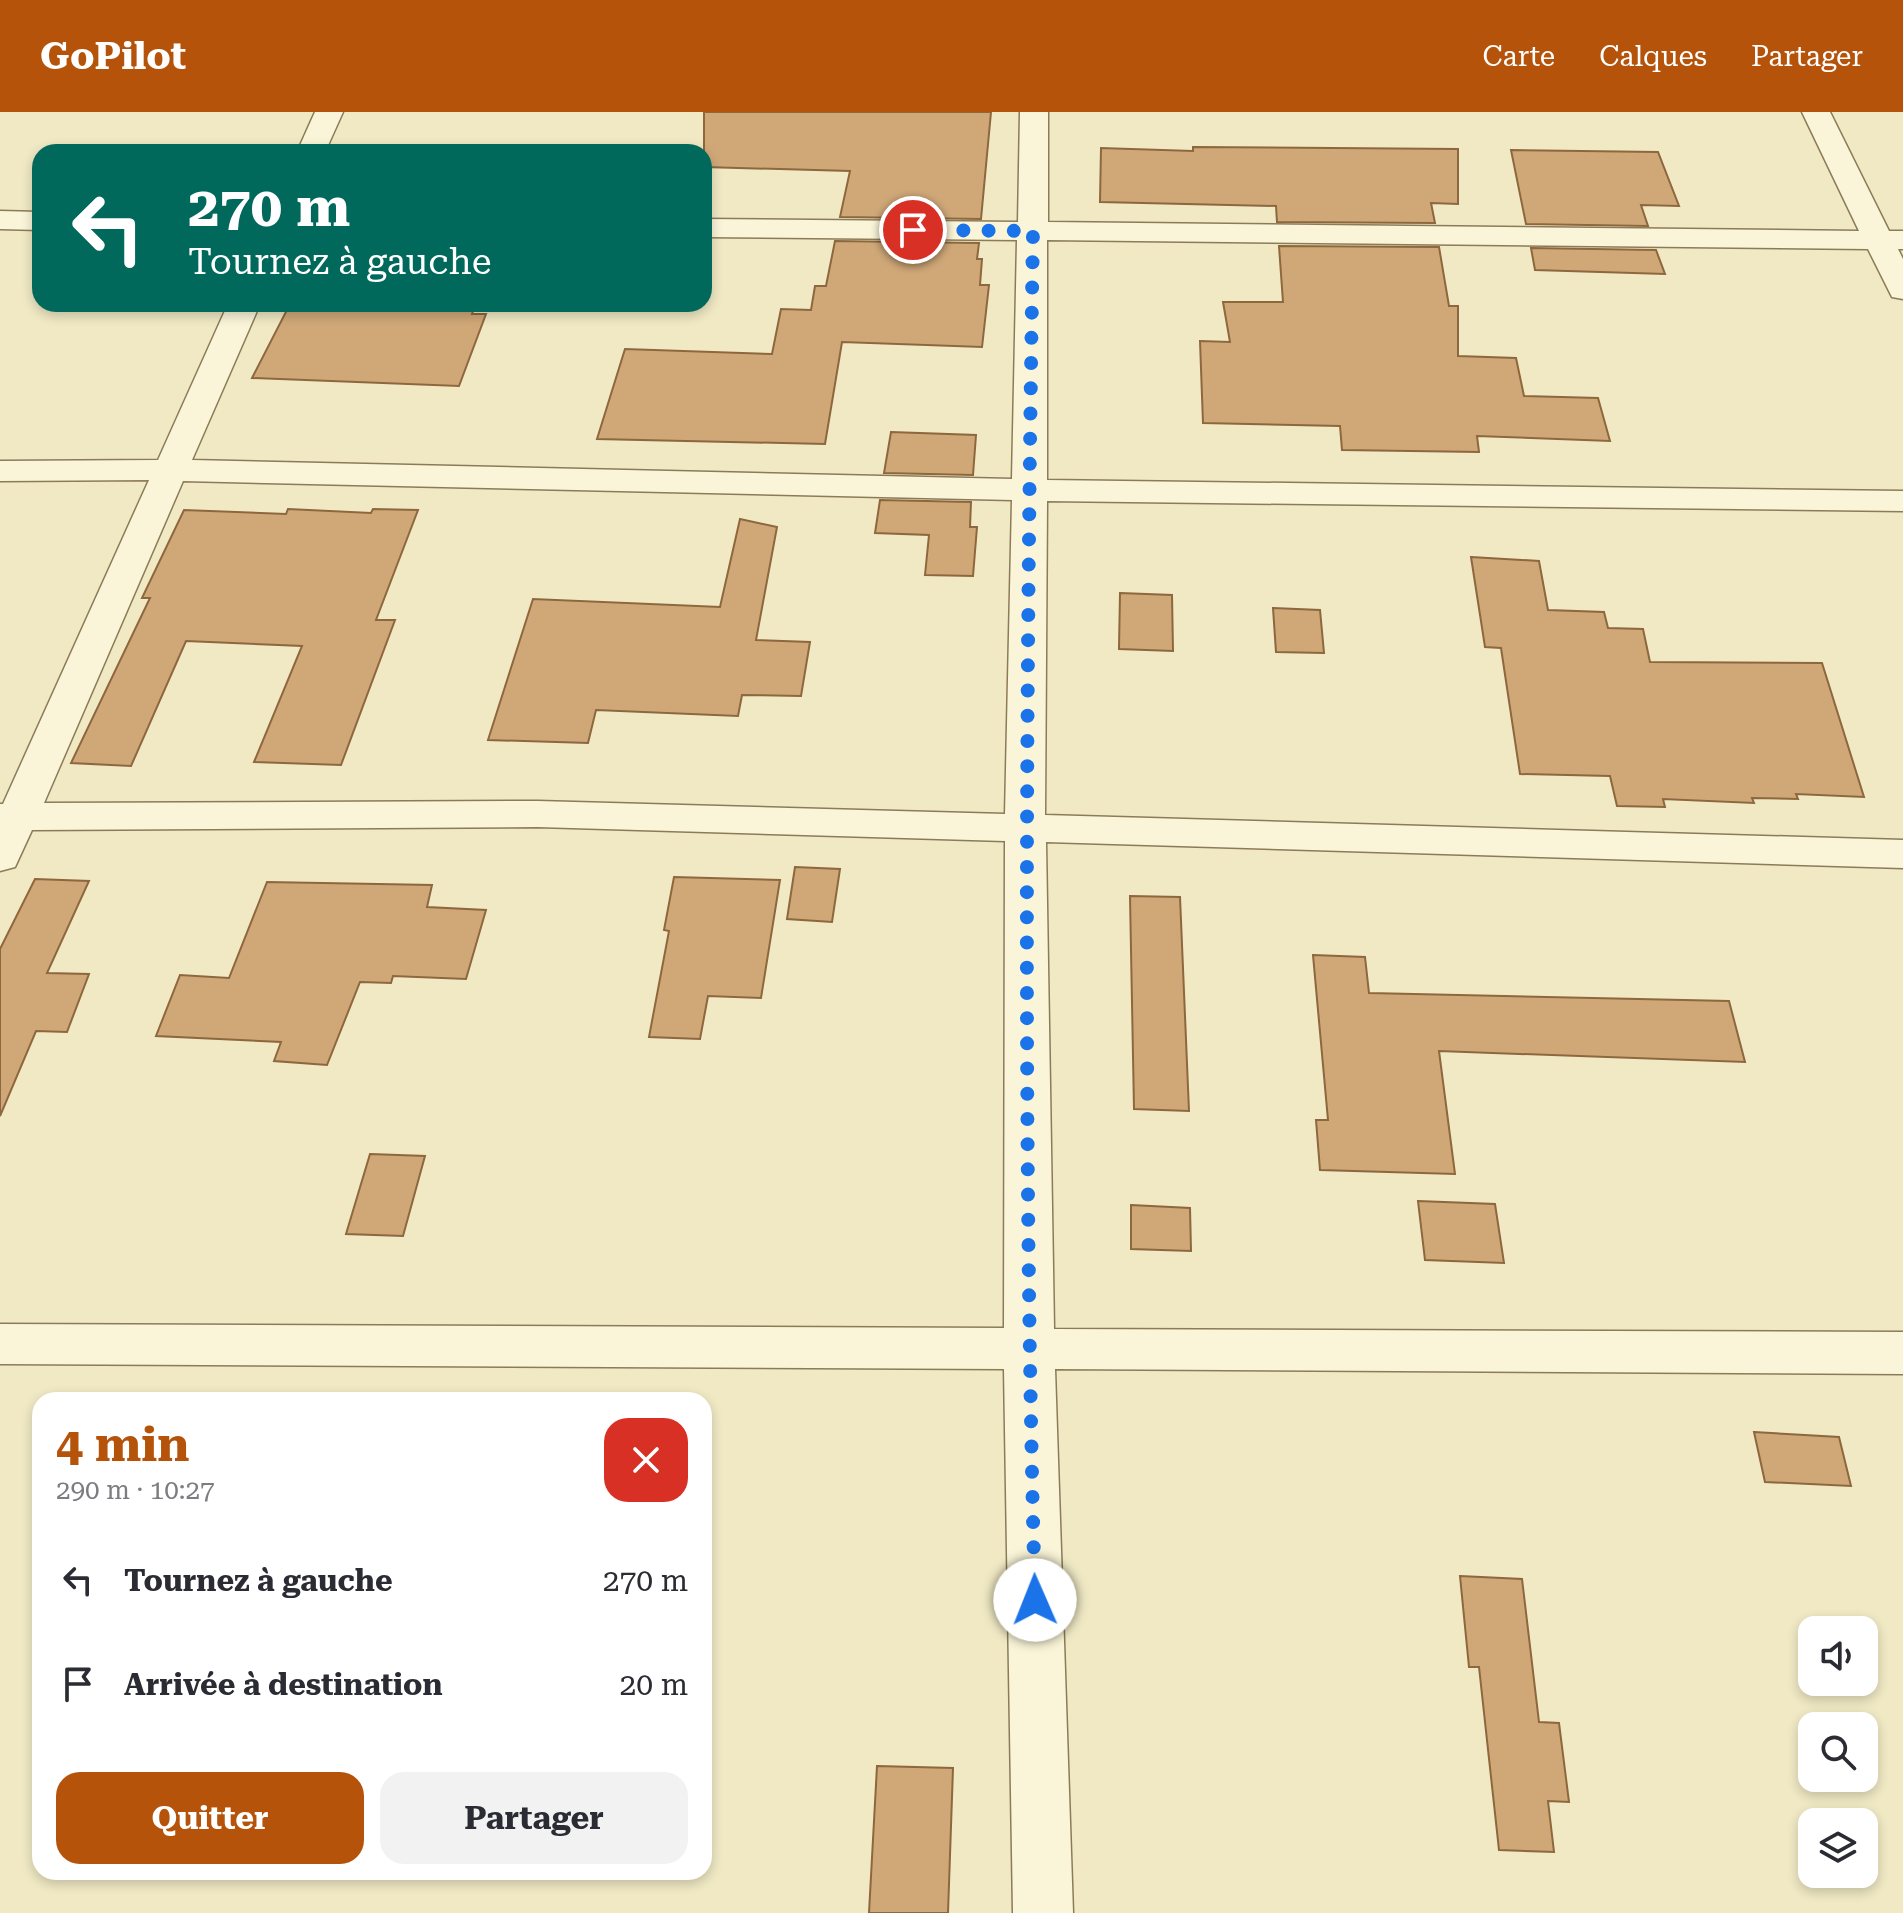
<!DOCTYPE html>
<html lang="fr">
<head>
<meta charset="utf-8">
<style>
	body { margin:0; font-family:"Roboto Serif",serif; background:#f2f2f3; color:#2b2b33; height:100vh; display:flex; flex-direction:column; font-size:30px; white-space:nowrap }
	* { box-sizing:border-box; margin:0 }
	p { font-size:26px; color:#7c7c81 }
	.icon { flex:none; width:44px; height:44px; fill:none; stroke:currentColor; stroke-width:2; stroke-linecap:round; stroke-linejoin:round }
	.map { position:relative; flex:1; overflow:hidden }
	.details { position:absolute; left:32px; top:1280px; width:680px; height:488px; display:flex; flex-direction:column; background:#fff; border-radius:24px; box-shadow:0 4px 12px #0003 }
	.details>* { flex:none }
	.top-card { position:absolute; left:32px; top:32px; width:680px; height:168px; border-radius:24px; box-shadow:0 4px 12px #0003; background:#00695c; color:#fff; overflow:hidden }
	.controls { position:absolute; left:1798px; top:1504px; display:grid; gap:16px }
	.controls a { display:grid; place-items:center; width:80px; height:80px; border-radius:16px; background:#fff; box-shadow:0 4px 12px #0003; font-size:40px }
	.pin { position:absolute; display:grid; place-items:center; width:68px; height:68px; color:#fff; margin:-34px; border:4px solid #fff; border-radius:50%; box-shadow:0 2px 8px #0007 }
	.me { position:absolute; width:88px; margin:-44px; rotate:359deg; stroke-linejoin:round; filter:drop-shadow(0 0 6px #0008) }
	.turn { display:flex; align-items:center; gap:28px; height:168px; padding:0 24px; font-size:36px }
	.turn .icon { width:104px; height:104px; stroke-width:2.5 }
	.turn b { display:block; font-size:56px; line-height:68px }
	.round { display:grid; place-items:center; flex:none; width:84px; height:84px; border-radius:24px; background:#f2f2f3 }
	.overview { display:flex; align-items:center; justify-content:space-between; height:136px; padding:0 24px }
	h1 { font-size:48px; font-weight:700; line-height:60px; color:#b45309 }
	.action { display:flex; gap:16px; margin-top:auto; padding:16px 24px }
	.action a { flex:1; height:92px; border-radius:24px; background:#b45309; color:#fff; font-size:32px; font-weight:700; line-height:92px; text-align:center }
	.action a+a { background:#f2f2f3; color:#2b2b33 }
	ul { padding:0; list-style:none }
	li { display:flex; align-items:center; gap:24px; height:104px; padding:0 24px }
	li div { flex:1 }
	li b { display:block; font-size:30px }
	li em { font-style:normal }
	header { display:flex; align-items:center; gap:48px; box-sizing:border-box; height:112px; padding:0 40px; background:#b45309; color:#fff }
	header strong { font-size:38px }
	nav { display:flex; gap:44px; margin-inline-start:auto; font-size:28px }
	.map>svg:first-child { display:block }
</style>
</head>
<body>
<header>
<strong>GoPilot</strong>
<nav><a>Carte</a><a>Calques</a><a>Partager</a></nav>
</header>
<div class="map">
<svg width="1903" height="1801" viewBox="0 0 1903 1801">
	<rect width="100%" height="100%" fill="#f0e9c4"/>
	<g fill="#d0a878" stroke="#8d673e" stroke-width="2">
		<path d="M704,0H991L981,107L840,105L850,59L704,55Z"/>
		<path d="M1193,35L1458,37V92L1431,91L1435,111L1277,110L1276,94L1100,90L1101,36L1193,39Z"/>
		<path d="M1511,38L1658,40L1679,94L1641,93L1648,114L1526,112Z"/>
		<path d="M835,129L979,131L977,147H982L980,173H989L982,235L842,230L825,332L597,327L625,237L772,242L781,197L811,198L815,174H826Z"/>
		<path d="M1279,134L1439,135L1449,194H1458V244L1516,246L1524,284L1598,286L1610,329L1477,324L1479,340L1342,338L1340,314L1203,311L1200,229L1230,230L1223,190H1283Z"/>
		<path d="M1531,136L1656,138L1665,162L1535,158Z"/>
		<path d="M290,192H476L472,202H486L459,274L252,266Z"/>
		<path d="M891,320L976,323L973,363L884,361Z"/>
		<path d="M880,388L971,390L970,415H977L973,464L925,463L929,423L875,421Z"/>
		<path d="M288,397L371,401L373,397L418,398L376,508H395L341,653L254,650L302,534L186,529L131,654L71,651L150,486H142L184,398L286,402Z"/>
		<path d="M740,407L777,415L756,528L810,530L801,584L742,583L738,604L596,598L588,631L488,628L533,487L720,495Z"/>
		<path d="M1471,445L1539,449L1548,498L1604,500L1608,516L1643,517L1650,550L1822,551L1864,685L1796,682L1798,687L1752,686L1754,691L1663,687L1665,695L1617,694L1610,664L1520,662L1501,536L1485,535Z"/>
		<path d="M1120,481L1172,483L1173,539L1119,537Z"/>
		<path d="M1273,496L1320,498L1324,541L1276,540Z"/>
		<path d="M795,755L840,757L832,810L787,807Z"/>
		<path d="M674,765L780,768L761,886L708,884L700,927L649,925L669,819L664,818Z"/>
		<path d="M35,767L89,769L47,861L89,862L67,920L36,919L0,1004V837Z"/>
		<path d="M267,770L432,773L427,795L486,798L466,867L393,864L391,871L360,870L327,953L274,949L281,930L156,924L180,863L229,866Z"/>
		<path d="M1130,784L1180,785L1189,999L1134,997Z"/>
		<path d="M1313,843L1365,845L1369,881L1729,889L1745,950L1439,939L1455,1062L1320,1058L1316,1008H1328Z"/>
		<path d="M370,1042L425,1044L403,1124L346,1122Z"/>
		<path d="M1418,1089L1495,1092L1504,1151L1425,1148Z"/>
		<path d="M1131,1093L1190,1096L1191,1139L1131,1137Z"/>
		<path d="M1754,1320L1839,1325L1851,1374L1765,1370Z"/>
		<path d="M1460,1464L1522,1467L1539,1610L1559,1611L1569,1690L1548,1689L1554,1740L1499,1738L1479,1555H1469Z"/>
		<path d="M877,1654L953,1656L948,1801H869Z"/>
	</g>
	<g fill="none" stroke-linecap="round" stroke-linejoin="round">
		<defs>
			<g id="street">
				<path d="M315,0H343L325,40H297Z"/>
				<path d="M1020,0H1048V110L1859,119L1802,0H1830L1889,119H1903V137H1898L1903,147V187L1892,185L1868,137L1047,128V368L1903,379V399L1047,389L1045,703L1903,728V756L1046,730L1054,1217L1903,1220V1262L1055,1257L1073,1801H1013L1004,1257L0,1252V1212L1004,1216L1005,729L538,715L32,718L15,755L0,759V692H3L149,368L0,369V349L158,348L228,192H260L192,348L1012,367L1017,128L704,125V107L1018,110ZM183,369L1012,388L1005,702L538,689L44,691Z"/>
				<path d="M0,99L40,100V118L0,117Z"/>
			</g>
		</defs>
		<use href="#street" stroke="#8c7b59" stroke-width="3"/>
		<use href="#street" fill="#faf5d8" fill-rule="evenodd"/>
	</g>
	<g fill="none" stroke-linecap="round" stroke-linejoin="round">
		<path stroke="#1a73e8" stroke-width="14" stroke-dasharray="0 25.2" d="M913,118L1033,119C1026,576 1023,1031 1035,1488"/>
	</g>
</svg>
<div class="controls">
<a><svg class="icon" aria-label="sound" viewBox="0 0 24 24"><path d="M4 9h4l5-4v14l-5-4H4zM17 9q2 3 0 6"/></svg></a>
<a><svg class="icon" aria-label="search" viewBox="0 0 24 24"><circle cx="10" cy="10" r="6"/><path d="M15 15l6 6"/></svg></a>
<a><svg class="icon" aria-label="layers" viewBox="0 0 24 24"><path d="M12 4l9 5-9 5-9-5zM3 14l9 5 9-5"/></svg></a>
</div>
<div class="pin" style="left:913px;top:118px;background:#d93025"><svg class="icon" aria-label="arrive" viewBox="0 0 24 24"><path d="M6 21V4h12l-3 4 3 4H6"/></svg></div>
<svg class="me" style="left:1035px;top:1488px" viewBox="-20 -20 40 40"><circle r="19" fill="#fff"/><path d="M0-13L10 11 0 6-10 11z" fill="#1a73e8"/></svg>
<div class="top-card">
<div class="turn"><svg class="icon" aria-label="left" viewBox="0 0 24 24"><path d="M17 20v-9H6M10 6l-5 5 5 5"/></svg><div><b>270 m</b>Tournez à gauche</div></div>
</div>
<section class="details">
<div class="overview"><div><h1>4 min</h1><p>290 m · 10:27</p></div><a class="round" style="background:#d93025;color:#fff"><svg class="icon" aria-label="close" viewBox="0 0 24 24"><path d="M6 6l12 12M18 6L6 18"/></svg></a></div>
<ul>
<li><svg class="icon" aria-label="left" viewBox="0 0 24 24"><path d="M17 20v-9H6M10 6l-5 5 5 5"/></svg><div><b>Tournez à gauche</b></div><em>270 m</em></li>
<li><svg class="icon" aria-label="arrive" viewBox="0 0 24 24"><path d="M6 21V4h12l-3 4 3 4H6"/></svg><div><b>Arrivée à destination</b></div><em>20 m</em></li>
</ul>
<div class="action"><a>Quitter</a><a>Partager</a></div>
</section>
</div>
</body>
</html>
